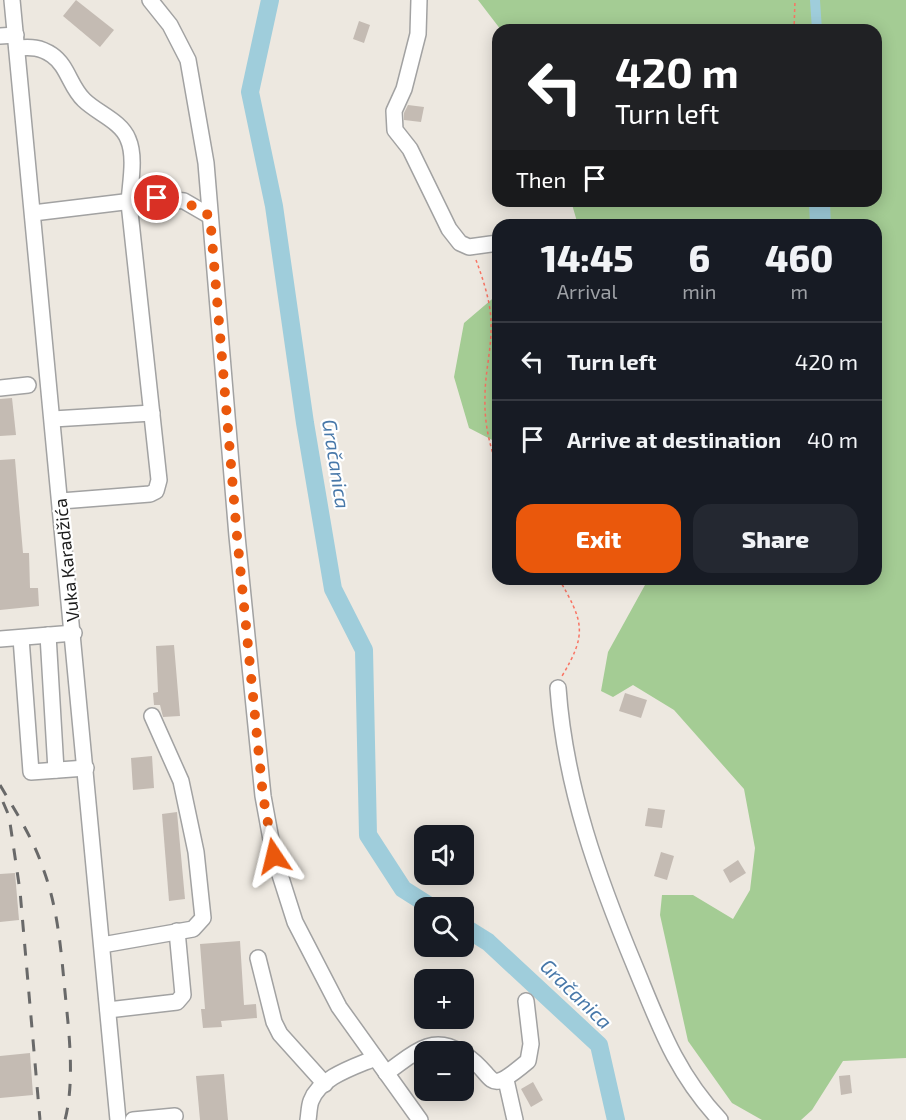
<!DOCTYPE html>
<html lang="en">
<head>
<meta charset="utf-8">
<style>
	body { margin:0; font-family:"Exo 2",sans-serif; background:#242831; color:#f1f3f6; height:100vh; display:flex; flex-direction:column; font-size:22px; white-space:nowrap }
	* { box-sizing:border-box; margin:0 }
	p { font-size:20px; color:#9ea1a6 }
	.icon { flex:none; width:33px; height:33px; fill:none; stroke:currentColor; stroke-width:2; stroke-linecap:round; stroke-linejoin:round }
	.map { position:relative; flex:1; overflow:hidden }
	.side { position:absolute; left:492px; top:219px; width:390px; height:366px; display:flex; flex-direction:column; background:#171b24; border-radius:18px; box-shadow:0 3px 15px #0003 }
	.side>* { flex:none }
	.guide { position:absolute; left:492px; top:24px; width:390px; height:183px; border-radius:18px; box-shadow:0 3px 15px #0003; background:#202124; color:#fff; overflow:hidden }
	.buttons { position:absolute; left:414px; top:825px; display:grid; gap:12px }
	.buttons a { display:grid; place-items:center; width:60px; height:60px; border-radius:12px; background:#171b24; box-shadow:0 3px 15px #0003; font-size:30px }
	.pin { position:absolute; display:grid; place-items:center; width:51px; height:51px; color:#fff; margin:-26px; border:3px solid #fff; border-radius:50%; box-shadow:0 2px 6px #0007 }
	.me { position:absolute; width:66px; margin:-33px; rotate:350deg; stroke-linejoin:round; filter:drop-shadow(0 0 4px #0008) }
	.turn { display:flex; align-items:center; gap:21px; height:126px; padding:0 24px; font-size:27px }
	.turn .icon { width:78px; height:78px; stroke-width:2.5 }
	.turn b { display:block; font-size:42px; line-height:51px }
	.then { display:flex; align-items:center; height:57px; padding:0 24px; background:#0003; gap:12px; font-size:22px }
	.eta { display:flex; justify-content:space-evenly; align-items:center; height:102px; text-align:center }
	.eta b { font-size:36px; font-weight:800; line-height:42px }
	.primary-button { display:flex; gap:12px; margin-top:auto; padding:12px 24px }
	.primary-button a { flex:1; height:69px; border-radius:18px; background:#ea580c; color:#fff; font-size:24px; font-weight:800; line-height:69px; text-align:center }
	.primary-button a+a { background:#242831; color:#f1f3f6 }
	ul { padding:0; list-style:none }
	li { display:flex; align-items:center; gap:18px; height:78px; padding:0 24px; border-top:2px solid #363941 }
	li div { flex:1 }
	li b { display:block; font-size:22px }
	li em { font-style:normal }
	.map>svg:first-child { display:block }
</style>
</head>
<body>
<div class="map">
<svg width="906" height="1120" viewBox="0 0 906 1120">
	<rect width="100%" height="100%" fill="#ede8e0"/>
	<g fill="#a4cc94">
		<path d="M478,0H906V1058L843,1061L812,1110L801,1120H762L732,1103L688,1041L660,915L662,895H693L733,919L750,890L755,848L744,789L674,710L633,685L613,697L601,691L608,652L645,585L642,579H876V225H578L571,201H876V30H501Z"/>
		<path d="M498,294V372L494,371L498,411V443L469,428L454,377L464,323Z"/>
	</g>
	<path fill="#9fcddb" d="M830,203L831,225H810L809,204Z"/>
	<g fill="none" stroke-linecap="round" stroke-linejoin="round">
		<path stroke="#9fcddb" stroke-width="10" d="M815,0L817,30"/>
		<g stroke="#9fcddb" stroke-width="18">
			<path d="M270,0L250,92L274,206L305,423L333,589L364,650L368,835L403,889L433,908"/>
			<path d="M464,927L488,942L599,1045L616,1120"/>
		</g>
	</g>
	<g fill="#c4bbb3">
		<path d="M76,0L114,30L100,47L63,16Z"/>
		<path d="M359,21L370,25L364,43L353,39Z"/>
		<path d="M408,105L424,107L421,122L404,120V113Z"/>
		<path d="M12,398L16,435L0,436V399Z"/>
		<path d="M15,459L23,553H29L30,588H38L39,606L0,610V460Z"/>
		<path d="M174,645L180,716L163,717L160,705H154L153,693L158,692L156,646Z"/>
		<path d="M625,693L647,700L641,718L619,711Z"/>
		<path d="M152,756L154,788L133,790L131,758Z"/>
		<path d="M648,808L665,810L662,828L645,826Z"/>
		<path d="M177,812L185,899L169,901L162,814Z"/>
		<path d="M661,852L674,856L667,880L654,876Z"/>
		<path d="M738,860L746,873L730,883L723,870Z"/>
		<path d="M15,873L19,920L0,922V874Z"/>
		<path d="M240,941L244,1005L256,1004L257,1018L221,1021L222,1027L203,1028L201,1009H205L200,944Z"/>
		<path d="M30,1053L33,1095L0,1098V1056Z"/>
		<path d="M224,1074L228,1120H200L196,1076Z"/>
		<path d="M850,1075L852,1093L841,1095L839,1076Z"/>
		<path d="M533,1082L543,1100L531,1107L521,1089Z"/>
	</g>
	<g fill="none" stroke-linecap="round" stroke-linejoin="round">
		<defs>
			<g id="minor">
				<path d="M12,0L118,1120"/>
				<path d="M150,0L170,25L188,60L206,163L237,536L263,796L274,856L295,922L339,1007L420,1120"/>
				<path d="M419,0L418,34L404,89L394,111L395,130L410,149L449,229L460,243L469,247L498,243"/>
				<path d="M0,36L16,35"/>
				<path d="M17,48C32,47 40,47 52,55C68,66 70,87 84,100C97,113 121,121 128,139C136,157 130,184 129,203L159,480L156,491L150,494L61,501"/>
				<path d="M33,213L157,198L184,201L210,216"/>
				<path d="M0,388L28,385"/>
				<path d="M53,419L152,413"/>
				<path d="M48,635L56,770"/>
				<path d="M21,638L31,772L86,768"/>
				<path d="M0,639L74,633"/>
				<path d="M558,688C565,787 598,878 636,969C660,1027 676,1073 720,1120"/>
				<path d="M102,945L193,929L203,918L196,852L181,781L152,716"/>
				<path d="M258,958L274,1022L280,1034L325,1084"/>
				<path d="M108,1010L177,1002L183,995L177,931"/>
				<path d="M464,1054C499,1076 483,1099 528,1061L531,1044L526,1001"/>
				<path d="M386,1073C410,1057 430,1033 460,1052"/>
				<path d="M506,1080L515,1120"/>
				<path d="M133,1120L175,1116"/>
				<path d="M308,1120C309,1114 309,1106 311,1101C320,1077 354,1067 375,1058"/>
			</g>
		</defs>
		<use href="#minor" stroke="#a2a2a2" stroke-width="18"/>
		<g stroke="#f97464" stroke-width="1.5" stroke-dasharray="3 3" stroke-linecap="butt">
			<path d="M794,30L795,0"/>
			<path d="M476,260C483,279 491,303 491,323C492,347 485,372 485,396C484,421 489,445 498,468"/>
			<path d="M559,579C583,621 588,633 562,676"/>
		</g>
		<use href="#minor" stroke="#fff" stroke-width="15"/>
		<g stroke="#696969" stroke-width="3" stroke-dasharray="12 12" stroke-linecap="butt">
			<path d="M0,785C16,812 34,840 44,871C58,910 61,950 65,992C69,1033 75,1080 65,1120"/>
			<path d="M3,802L9,816L20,891L40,1120"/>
		</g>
	</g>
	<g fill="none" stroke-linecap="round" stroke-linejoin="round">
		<path stroke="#ea580c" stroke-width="10" stroke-dasharray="0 18" d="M157,198L184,201L210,216L237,536L263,796L274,856"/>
	</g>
	<g text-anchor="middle" stroke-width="4.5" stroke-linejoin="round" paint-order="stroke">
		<g font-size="18" fill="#1b1b1b" stroke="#fff">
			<text transform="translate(67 560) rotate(-96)" y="6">Vuka Karadžića</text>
		</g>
		<g font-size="20" font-style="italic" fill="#4878a9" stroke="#fff">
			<text transform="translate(336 464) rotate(81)" y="7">Gračanica</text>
			<text transform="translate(576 994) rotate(44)" y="7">Gračanica</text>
		</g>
	</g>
</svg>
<div class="buttons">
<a><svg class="icon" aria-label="sound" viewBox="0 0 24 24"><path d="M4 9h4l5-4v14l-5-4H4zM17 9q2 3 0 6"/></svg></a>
<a><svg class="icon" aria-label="search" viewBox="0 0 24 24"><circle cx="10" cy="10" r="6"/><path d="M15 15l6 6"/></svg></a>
<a>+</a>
<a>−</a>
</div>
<div class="pin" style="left:157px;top:198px;background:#d93025"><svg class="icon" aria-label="arrive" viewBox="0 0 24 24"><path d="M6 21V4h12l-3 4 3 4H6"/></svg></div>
<svg class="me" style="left:274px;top:856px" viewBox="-20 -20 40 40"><path d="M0-17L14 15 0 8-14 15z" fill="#ea580c" stroke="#fff" stroke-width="4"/></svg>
<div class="guide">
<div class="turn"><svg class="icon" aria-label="left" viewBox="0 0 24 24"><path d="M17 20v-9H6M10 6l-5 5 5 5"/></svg><div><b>420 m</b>Turn left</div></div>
<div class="then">Then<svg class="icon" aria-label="arrive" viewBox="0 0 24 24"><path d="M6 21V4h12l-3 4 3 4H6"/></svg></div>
</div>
<section class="side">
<div class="eta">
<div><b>14:45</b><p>Arrival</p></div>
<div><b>6</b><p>min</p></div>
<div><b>460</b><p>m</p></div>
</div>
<ul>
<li><svg class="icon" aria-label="left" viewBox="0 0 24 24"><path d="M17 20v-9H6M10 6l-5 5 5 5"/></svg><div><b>Turn left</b></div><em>420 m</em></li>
<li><svg class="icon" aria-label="arrive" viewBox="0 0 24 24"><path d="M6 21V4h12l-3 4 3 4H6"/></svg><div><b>Arrive at destination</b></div><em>40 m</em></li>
</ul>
<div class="primary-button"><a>Exit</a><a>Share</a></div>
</section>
</div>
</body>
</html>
